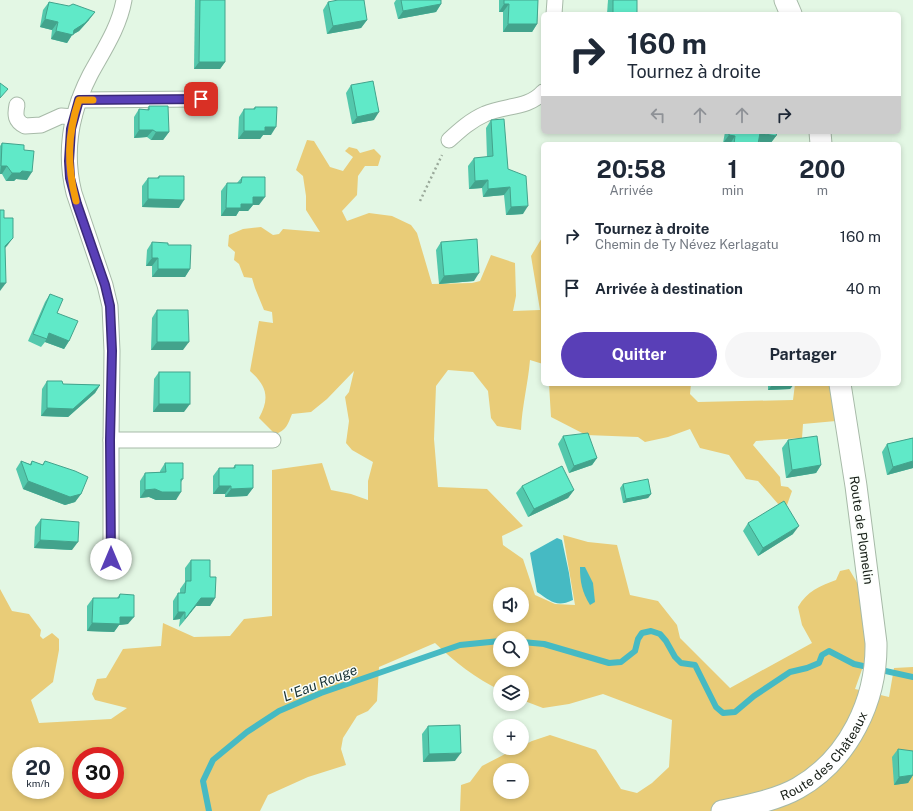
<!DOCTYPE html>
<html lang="fr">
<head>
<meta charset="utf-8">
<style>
	body { margin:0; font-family:"Public Sans",sans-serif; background:#f6f6f7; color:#1f2937; height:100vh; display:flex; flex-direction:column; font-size:15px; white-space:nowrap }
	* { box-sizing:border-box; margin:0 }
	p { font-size:13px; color:#747a83 }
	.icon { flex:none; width:22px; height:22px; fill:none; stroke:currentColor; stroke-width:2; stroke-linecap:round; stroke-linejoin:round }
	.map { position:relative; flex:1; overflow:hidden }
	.details { position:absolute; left:541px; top:142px; width:360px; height:244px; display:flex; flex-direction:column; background:#fff; border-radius:6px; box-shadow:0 2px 6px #0003 }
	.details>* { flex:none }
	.guide { position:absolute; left:541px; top:12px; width:360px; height:122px; border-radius:6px; box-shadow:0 2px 6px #0003; background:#fff; color:#1f2937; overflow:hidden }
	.controls { position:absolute; left:493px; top:587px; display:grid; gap:8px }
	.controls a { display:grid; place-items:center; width:36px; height:36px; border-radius:50%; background:#fff; box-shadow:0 2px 6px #0003; font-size:20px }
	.speed { position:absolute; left:12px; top:747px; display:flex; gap:8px; font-size:20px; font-weight:700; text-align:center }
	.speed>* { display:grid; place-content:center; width:52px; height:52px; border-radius:50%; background:#fff; box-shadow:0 2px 6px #0003; line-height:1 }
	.speed small { font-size:10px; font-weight:400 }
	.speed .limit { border:6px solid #d22; background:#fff; color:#111 }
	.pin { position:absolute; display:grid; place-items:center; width:34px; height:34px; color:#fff; margin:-17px; border-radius:8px; box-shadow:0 2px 6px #0006 }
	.me { position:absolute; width:44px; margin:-22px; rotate:0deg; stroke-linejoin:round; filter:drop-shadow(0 0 3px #0008) }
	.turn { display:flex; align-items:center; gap:14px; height:84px; padding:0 20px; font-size:18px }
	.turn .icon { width:52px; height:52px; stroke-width:2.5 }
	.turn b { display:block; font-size:28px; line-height:34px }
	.lanes { display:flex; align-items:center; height:38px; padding:0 20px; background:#0003; justify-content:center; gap:20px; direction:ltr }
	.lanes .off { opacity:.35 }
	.eta { display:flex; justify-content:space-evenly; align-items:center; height:68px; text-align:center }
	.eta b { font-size:24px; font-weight:700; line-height:28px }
	.button { display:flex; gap:8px; margin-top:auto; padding:8px 20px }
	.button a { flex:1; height:46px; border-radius:24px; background:#593fb7; color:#fff; font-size:16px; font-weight:700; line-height:46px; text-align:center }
	.button a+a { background:#f6f6f7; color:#1f2937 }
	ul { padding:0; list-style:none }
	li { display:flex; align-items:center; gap:12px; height:52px; padding:0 20px }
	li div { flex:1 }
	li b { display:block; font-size:15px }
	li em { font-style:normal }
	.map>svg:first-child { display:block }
</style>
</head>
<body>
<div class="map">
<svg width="913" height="811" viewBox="0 0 913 811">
	<rect width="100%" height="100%" fill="#e3f7e4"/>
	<g fill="#e9cc78" fill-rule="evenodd">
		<path d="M307,140L314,141L330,167L343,171L353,157L345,151L349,147L357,149L360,153L374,149L381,156L378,166H365L358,176L357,195L342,211L347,221L369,213L392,216L411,225L417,233L432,284L472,283L480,281L491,255L515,263L516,296L513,311L540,310L531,256L543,236V364L530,360C528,384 522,406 521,430L497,426L491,418L488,391L473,372L448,370L436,386L434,439L438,487L487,489L523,526L502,536L503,545L523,559L535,595L555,604L575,605L563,535L588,542L617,545L630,595L658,601L677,625L680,638L730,688L812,643L802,625L798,607C807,591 820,586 836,580L840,571L849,569L859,586L867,636L865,661L855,689L889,697L894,668L913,667V811H460L461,785L470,782L482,766L517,748H522V746L532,741L550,735L596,750L621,789L637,793L652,783L669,767L672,720L603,694L569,704L543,708L522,700V682H500V690C476,679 454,661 435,643L379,667L377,701L368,711L357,716L343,738L341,749L346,765L308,777L268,795L260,811H0V589L12,611L29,614L41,630L40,636L43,639L52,633L59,639V650L53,682L31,700L39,723L111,719L127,708L95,700L92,694L97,679L106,678L123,649L161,646L163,623L194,637L230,636L244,619L272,616V470L322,463L331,490L351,494L368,500V481L373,462L352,450L346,443L349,421L345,397L349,392L354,371L327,399L311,412L292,414C288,424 286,431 275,434L259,418C270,398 267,386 250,371L259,321L273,323L272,312L264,310L255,288L252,278L244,277L239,264L234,260L235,252L228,246L229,235L243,229L261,227L273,235L279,234L283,229L320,232L306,210V196L303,176L296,170ZM500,594H522V616H500ZM500,638H522V660H500ZM21,756H55V790H21ZM81,756H115V790H81ZM500,770H522V792H500Z"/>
		<path d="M549,384H691L690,394L698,402L793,400L795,384H829L836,421L803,424L802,438L756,441L753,445L780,477L781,486L788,487L792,491L787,505H779L758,481L746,479L729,455L700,448L690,429L668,437L645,442L638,437L586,435L551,417Z"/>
	</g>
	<g fill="#46bac3">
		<path d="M557,538L562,540L569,573L573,600C556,608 551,601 537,592L530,553Z"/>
		<path d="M580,567H585L593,583L595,602L590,605C582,592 580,582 580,567Z"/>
	</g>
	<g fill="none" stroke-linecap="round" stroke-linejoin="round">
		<g stroke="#46bac3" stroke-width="6">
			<path d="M522,642L544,644L609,663L621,662L635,651L638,639L642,633L651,631L660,634L666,641L675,657L681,663L695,665L716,707L723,713L735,712L754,696L790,672L807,668L819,663L822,655L829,651L854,664L913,677"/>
			<path d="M209,811L203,781L213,760L247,732L279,711L321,693L460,645L500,641"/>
		</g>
		<defs>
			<g id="street">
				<path d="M554,14L555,0"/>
				<path d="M79,100L201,99"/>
				<path d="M17,105C15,115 15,121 25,126L41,125L61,116L74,117"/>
				<path d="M449,140C460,130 471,120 485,114C504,105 528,109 543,92"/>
				<path d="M111,440H273"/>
				<path d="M111,559V440L112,351L110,306L105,285L74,193C64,153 71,112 90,75C103,51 119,28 124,0"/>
			</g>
			<g id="secondary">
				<path d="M785,0L791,14"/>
				<path d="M820,132L821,144"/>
				<path id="s1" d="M722,811C746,806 777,800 798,788C849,759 877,700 876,643L856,486L840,384"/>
			</g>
		</defs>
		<use href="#street" stroke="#a7baa8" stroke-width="17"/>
		<use href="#secondary" stroke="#a7baa8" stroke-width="23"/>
		<path stroke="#9aa99a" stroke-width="2.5" stroke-dasharray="2 3" stroke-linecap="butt" d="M420,201L442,155"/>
		<use href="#street" stroke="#fff" stroke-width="15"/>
		<use href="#secondary" stroke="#fff" stroke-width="21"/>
	</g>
	<g fill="#53c8ac">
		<path d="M195,0H225V62L220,69H194Z"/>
		<path d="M396,0H441V4L436,12L398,19L394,3Z"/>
		<path d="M499,0H538L537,24L532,32H503V12H499Z"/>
		<path d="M608,0H637V14H607Z"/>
		<path d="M49,2L89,20L79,31L72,35L67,43L51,39L52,30L40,27L43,10Z"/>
		<path d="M328,2L367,20L361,28L327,34L323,10Z"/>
		<path d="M351,85L374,120L352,124L346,93Z"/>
		<path d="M149,106L169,132L163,140H151L147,137L134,138V117L139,109L147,110Z"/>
		<path d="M255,107L271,135H263L260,139H238L239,117L244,109H253Z"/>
		<path d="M491,120L508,169L523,214L506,215L504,195L483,197L482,188L469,189L468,166L474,158L487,157L486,128Z"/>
		<path d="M725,132H777L776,136L770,144L758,141V144H728L723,143Z"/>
		<path d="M2,143L24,150L27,180L16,179L14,181H6L2,174H0V146Z"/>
		<path d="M159,176L179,208L142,207V186L148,178H157Z"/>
		<path d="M242,177L259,205H253L248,211H239L236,216H221V191L227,183H237Z"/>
		<path d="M152,242L168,245L190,269L185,277H152V266H146L147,250Z"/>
		<path d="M441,242L474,281L439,284L436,250Z"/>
		<path d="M50,294L57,313L69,341L64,349L45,342L41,347L28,341L45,302Z"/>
		<path d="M157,310L183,350H151L152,318Z"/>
		<path d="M159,372L184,412H153L154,379Z"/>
		<path d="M47,381L63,384L100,385L95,393L68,417L41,416L42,389Z"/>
		<path d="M768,384H794L790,389L768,390Z"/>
		<path d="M563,436L597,458L592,465L569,473L558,444Z"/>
		<path d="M913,438V468L887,475L882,452L887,444Z"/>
		<path d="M788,440L821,465L816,473L786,478L782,448Z"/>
		<path d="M21,461L30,464L32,461L42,465L45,461L81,494L75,502L65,505L23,489L16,469Z"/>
		<path d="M165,463L183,479L181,482L176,500H156L149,497L140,498V481L145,473L160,472V471Z"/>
		<path d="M235,465L253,488L247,496L225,497V494H213V476L219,468H233Z"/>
		<path d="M623,484L651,494L648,498L623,503L620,488Z"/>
		<path d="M522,486L574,490L568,498L528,517L516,493Z"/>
		<path d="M41,519L72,550L34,548L35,527Z"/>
		<path d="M748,523L793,534L758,556L743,531Z"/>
		<path d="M191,560L210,577L215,598L210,606H196L179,627L180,619L173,620V601L178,593H180V589L185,582V568Z"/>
		<path d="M120,594L128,624L119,625L114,632L87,631V606L93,598H117Z"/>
		<path d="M428,726L455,761L423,762L422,734Z"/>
		<path d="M898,749L913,775L908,783L894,785L892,757Z"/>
	</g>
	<g fill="#43a38c">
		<path d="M441,4L436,12L398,19L403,11Z"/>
		<path d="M504,4H509L503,12H499Z"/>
		<path d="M95,12L89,20L79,31L72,35L67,43L51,39L56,31L74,30Z"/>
		<path d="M45,19L58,22L52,30L40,27Z"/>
		<path d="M367,20L361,28L327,34L333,26Z"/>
		<path d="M508,24H537L532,32H503Z"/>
		<path d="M199,62H225L220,69H194Z"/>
		<path d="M379,112L374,120L352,124L357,117Z"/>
		<path d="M265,127H276L271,135H263L260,139H238L244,131Z"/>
		<path d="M139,130H153L147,137L134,138Z"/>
		<path d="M156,132H169L163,140H151Z"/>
		<path d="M760,133L776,136L770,144L755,141Z"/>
		<path d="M729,135L735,136L730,144L723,143Z"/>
		<path d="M1,166H7L2,174H0Z"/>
		<path d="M22,171L32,172L27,180L16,179L14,181H6L12,173Z"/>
		<path d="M488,180L482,188L469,189L475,181Z"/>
		<path d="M510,187L504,195L483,197L488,189Z"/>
		<path d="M253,197H265L259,205H253L248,211H239L236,216H221L226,208L241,204Z"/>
		<path d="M148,199L184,200L179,208L142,207Z"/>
		<path d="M528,206L523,214L506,215L511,207Z"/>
		<path d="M13,238L7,246L0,253L5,246Z"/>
		<path d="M152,258H158L152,266H146Z"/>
		<path d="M158,269H190L185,277H152Z"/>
		<path d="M479,273L474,281L439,284L444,276Z"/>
		<path d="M0,283H6L0,291Z"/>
		<path d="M49,333L69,341L64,349L45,342Z"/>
		<path d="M157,342H189L183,350H151Z"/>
		<path d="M773,384H794L790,389L768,390Z"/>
		<path d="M100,385L95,393L68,417L41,416L47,408Z"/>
		<path d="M159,404H190L184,412H153Z"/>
		<path d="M597,458L592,465L569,473L574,466Z"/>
		<path d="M913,461V468L887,475L893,467Z"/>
		<path d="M821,465L816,473L786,478L792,470Z"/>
		<path d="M28,481L81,494L75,502L65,505L23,489Z"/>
		<path d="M219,486H231L225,494H213Z"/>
		<path d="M253,488L247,496L225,497L231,489Z"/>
		<path d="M155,489L181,492L176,500H156L149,497L140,498L145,490Z"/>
		<path d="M574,490L568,498L528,517L534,509Z"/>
		<path d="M651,494L648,498L623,503L626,499Z"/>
		<path d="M799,526L793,534L758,556L763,548Z"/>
		<path d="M40,540L78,542L72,550L34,548Z"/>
		<path d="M201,598H215L210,606H196L179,627Z"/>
		<path d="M178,612H185L180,619L173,620Z"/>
		<path d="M120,617H134L128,624L119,625L114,632L87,631L92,623Z"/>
		<path d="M461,753L455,761L423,762L429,754Z"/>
		<path d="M913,775L908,783L894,785L899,777Z"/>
	</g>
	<g fill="#60e9c8" stroke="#43a38c">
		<path d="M200,0H225V62H199Z"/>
		<path d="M338,0H364L367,20L333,26L328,2Z"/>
		<path d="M401,0H441V4L403,11Z"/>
		<path d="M504,0H538L537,24H508L509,4H504Z"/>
		<rect x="613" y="0" width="24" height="14"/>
		<path d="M49,2L69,6L73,4L95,12L85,23L74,30L73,35L56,31L58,22L45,19Z"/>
		<path d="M373,81L379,112L357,117L351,85Z"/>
		<path d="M0,83L8,89L0,98Z"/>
		<path d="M149,106H168L169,132H156L153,130H139V109L149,110Z"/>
		<path d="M255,107H277L276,127H265V131H244V109H255Z"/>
		<path d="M504,119L508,169L526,176L528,206L511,207L510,187L488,189V180L475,181L474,158L493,156L491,120Z"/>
		<path d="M729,132H777L776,136L760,133L758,144H734L735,136L729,135Z"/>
		<path d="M2,143L24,145V150L34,151L32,172L22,171L20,173H12L7,166H1Z"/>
		<path d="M600,143V144H583Z"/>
		<path d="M159,176H184V200L148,199V178H159Z"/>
		<path d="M242,177H265V197H253V204H241V208H226L227,183H241Z"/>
		<path d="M0,210H4V218H13V238L5,246L6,283H0Z"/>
		<path d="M477,239L479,273L444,276L441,242Z"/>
		<path d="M152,242L168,243V245H191L190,269H158V258H152Z"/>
		<path d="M50,294L63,299L57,313L78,321L69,341L49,333L47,339L33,334Z"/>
		<path d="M157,310H188L189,342H157Z"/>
		<rect x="159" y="372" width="31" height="32"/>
		<path d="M47,381H62L63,384L100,385L73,409L47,408Z"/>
		<path d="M588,433L597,458L574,466L563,436Z"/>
		<path d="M817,436L821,465L792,470L788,440Z"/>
		<path d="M913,438V461L893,467L887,444Z"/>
		<path d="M21,461L31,465L32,461L43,465L45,461L75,471L88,477L81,494L70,497L28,481Z"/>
		<path d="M165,463H183V479H181V492H162L155,489L145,490V473L166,472Z"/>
		<path d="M235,465H253V488L231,489V486H219V468H235Z"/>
		<path d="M562,466L574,490L534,509L522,486Z"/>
		<path d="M648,479L651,494L626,499L623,484Z"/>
		<path d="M784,501L799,526L763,548L748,523Z"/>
		<path d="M41,519L79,522L78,542L40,540Z"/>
		<path d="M191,560H210V577H216L215,598H201L185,619V612H178V593H185L186,581H191Z"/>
		<path d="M120,594L134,595V617H120V624L92,623L93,598H119Z"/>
		<path d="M460,725L461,753L429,754L428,726Z"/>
		<path d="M898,749L913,751V775L899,777Z"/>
	</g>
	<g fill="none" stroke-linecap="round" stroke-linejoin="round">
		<defs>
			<path id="route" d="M111,559L110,440L112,351L110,306L105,285L77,204L70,178L69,161L71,129L79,100L201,99"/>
		</defs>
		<use href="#route" stroke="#3a2977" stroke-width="10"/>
		<use href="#route" stroke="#593fb7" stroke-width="7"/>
		<path stroke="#f59e0b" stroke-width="7" d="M76,201C67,166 67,135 79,100H93"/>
	</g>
	<g text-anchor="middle" stroke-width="3" stroke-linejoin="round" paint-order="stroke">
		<g font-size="13" fill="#161d16" stroke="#fbfffb">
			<text transform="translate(862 530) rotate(82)" y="5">Route de Plomelin</text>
			<text dy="5" stroke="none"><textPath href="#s1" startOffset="121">Route des Châteaux</textPath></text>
		</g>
		<g font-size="14" font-style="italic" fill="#193234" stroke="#fbfffb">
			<text transform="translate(320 683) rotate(-21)" y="5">L'Eau Rouge</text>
		</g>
	</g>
</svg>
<div class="controls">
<a><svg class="icon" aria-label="sound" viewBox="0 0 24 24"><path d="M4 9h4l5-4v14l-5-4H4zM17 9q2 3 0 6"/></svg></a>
<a><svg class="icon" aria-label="search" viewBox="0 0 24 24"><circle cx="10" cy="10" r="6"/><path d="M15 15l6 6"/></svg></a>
<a><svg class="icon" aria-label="layers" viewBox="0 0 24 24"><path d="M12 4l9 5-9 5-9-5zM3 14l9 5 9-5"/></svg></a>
<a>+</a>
<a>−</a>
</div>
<div class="speed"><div>20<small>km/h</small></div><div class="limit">30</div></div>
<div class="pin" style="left:201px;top:99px;background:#d93025"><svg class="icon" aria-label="arrive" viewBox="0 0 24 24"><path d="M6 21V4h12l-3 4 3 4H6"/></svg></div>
<svg class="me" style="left:111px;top:559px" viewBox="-20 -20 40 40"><circle r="19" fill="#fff"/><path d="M0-13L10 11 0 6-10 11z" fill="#593fb7"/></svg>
<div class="guide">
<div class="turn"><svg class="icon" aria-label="right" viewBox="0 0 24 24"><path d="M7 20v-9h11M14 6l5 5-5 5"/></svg><div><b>160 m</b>Tournez à droite</div></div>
<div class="lanes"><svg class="icon off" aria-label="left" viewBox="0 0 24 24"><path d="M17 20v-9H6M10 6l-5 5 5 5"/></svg><svg class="icon off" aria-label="ahead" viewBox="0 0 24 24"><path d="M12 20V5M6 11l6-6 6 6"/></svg><svg class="icon off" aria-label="ahead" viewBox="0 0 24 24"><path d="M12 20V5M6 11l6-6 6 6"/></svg><svg class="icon" aria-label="right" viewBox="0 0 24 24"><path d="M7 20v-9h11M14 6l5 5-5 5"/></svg></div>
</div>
<section class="details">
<div class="eta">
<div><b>20:58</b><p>Arrivée</p></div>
<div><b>1</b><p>min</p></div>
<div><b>200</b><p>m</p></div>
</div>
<ul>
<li><svg class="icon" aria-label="right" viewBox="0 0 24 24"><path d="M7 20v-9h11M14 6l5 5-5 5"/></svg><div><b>Tournez à droite</b><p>Chemin de Ty Névez Kerlagatu</p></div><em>160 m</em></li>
<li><svg class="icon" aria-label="arrive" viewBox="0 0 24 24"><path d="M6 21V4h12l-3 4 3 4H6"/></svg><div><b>Arrivée à destination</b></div><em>40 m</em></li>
</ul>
<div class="button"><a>Quitter</a><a>Partager</a></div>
</section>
</div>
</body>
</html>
